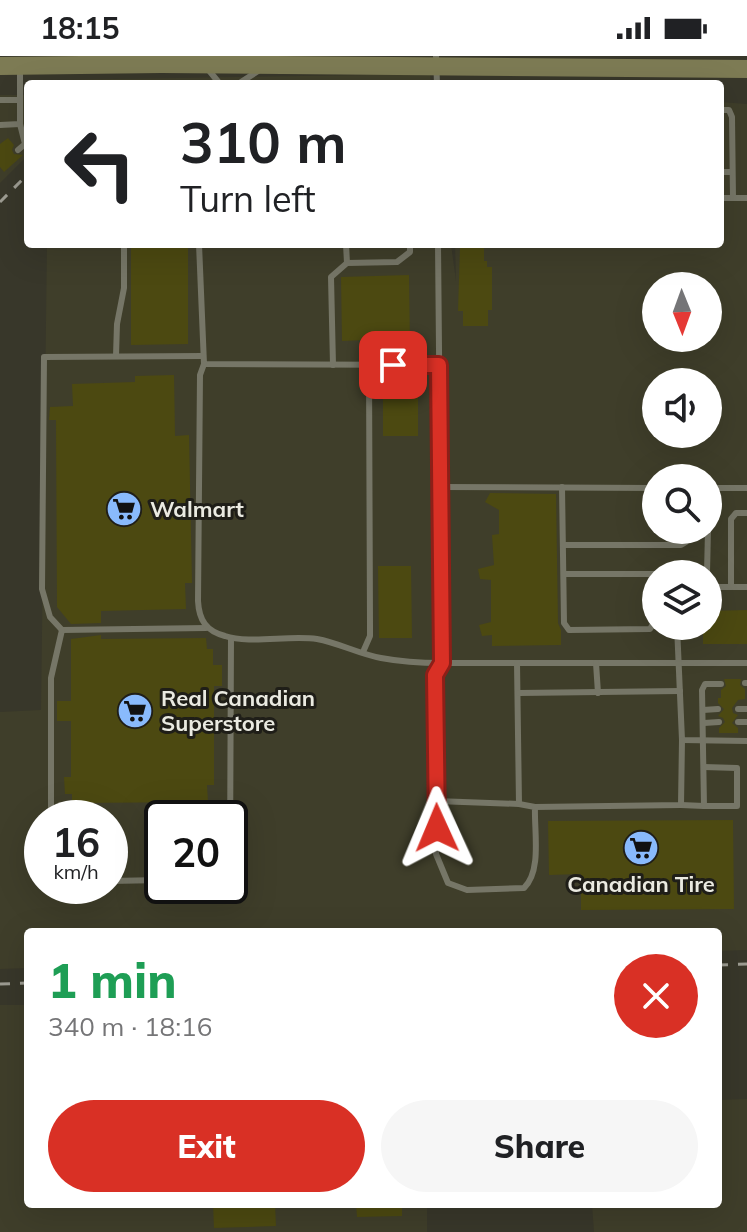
<!DOCTYPE html>
<html lang="en">
<head>
<meta charset="utf-8">
<style>
	body { margin:0; font-family:Mulish,sans-serif; background:#f6f6f6; color:#202124; height:100vh; display:flex; flex-direction:column; font-size:30px; white-space:nowrap }
	* { box-sizing:border-box; margin:0 }
	p { font-size:26px; color:#757577 }
	.icon { flex:none; width:44px; height:44px; fill:none; stroke:currentColor; stroke-width:2; stroke-linecap:round; stroke-linejoin:round }
	.map { position:relative; flex:1; overflow:hidden }
	.details { position:absolute; left:24px; top:872px; width:698px; height:280px; display:flex; flex-direction:column; background:#fff; border-radius:8px; box-shadow:0 8px 32px #0002 }
	.details>* { flex:none }
	.guide { position:absolute; left:24px; top:24px; width:700px; height:168px; border-radius:8px; box-shadow:0 8px 32px #0002; background:#fff; color:#202124; overflow:hidden }
	.needle { width:52px; rotate:179deg }
	.buttons { position:absolute; left:642px; top:216px; display:grid; gap:16px }
	.buttons a { display:grid; place-items:center; width:80px; height:80px; border-radius:50%; background:#fff; box-shadow:0 8px 32px #0002; font-size:40px }
	.speed { position:absolute; left:24px; top:744px; display:flex; gap:16px; font-size:40px; font-weight:700; text-align:center }
	.speed>* { display:grid; place-content:center; width:104px; height:104px; border-radius:50%; background:#fff; box-shadow:0 8px 32px #0002; line-height:1 }
	.speed small { font-size:20px; font-weight:400 }
	.speed .limit { border:4px solid #111; border-radius:12px; background:#fff; color:#111 }
	.pin { position:absolute; display:grid; place-items:center; width:68px; height:68px; color:#fff; margin:-34px; border-radius:16px; box-shadow:0 4px 12px #0006 }
	.me { position:absolute; width:88px; margin:-44px; rotate:359deg; stroke-linejoin:round; filter:drop-shadow(0 0 6px #0008) }
	.turn { display:flex; align-items:center; gap:28px; height:168px; padding:0 24px; font-size:36px }
	.turn .icon { width:104px; height:104px; stroke-width:2.5 }
	.turn b { display:block; font-size:56px; line-height:68px }
	.round { display:grid; place-items:center; flex:none; width:84px; height:84px; border-radius:42px; background:#f6f6f6 }
	.summary { display:flex; align-items:center; justify-content:space-between; height:136px; padding:0 24px }
	h1 { font-size:48px; font-weight:800; line-height:60px; color:#1e9e55 }
	.button { display:flex; gap:16px; margin-top:auto; padding:16px 24px }
	.button a { flex:1; height:92px; border-radius:48px; background:#d93025; color:#fff; font-size:32px; font-weight:800; line-height:92px; text-align:center }
	.button a+a { background:#f6f6f6; color:#202124 }
	.status { display:flex; justify-content:space-between; align-items:center; height:56px; padding:0 40px; background:#fff; direction:ltr }
	.status svg { height:22px; fill:currentColor }
	.map>svg:first-child { display:block }
</style>
</head>
<body>
<div class="status"><b>18:15</b><svg viewBox="0 0 49 12"><path d="M0 12V9h3v3zM5 12V6h3v6zM10 12V3h3v9zM15 12V0h3v12zM26 1h20v11H26zM47 4h2v5h-2z"/></svg></div>
<div class="map">
<svg width="747" height="1176" viewBox="0 0 747 1176">
	<rect width="100%" height="100%" fill="#38372a"/>
	<g fill="#3f3e2a" fill-rule="evenodd">
		<path d="M430,18L431,28H49V24Z"/>
		<path d="M0,39H28V99L0,127Z"/>
		<path d="M720,46L747,48V894L718,895V876H28V912L0,913V656L41,654L47,188H451L456,225L455,188H720ZM656,230H708V282H656ZM656,326H708V378H656ZM656,422H708V474H656ZM656,518H708V570H656ZM42,762H110V830H42ZM162,762H230V830H162Z"/>
		<path d="M0,949H28V1148H427V1176H0Z"/>
		<path d="M747,1043V1176H594L592,1148H718V1044Z"/>
	</g>
	<g fill="#4c4911">
		<path d="M8,82L14,89L12,94L14,98L23,99L4,116L0,111V88Z"/>
		<path d="M131,188H188V288L131,289Z"/>
		<path d="M460,191H484V205H487V211H492V254H488V270H463V255H458Z"/>
		<path d="M409,219L410,291L367,292V284L342,285L341,221Z"/>
		<path d="M174,319L175,380L189,379L192,527H185L186,553L101,555V567L71,568L57,551L56,364H49L50,351L73,350L72,328L135,326V320Z"/>
		<path d="M418,330V380H383V331Z"/>
		<path d="M490,437L556,438L558,567L561,574V589L492,590V579L482,580L479,569L491,566V524L480,523L478,513L494,509L492,479L499,478V454L485,446Z"/>
		<path d="M378,510H411L412,582H379Z"/>
		<path d="M747,554V588H703V570H708V555Z"/>
		<path d="M101,579V583L206,582L207,593H213V609H222V630H214V729H207L208,746L72,747V738H65L64,721H71V665H57V645H71V583Z"/>
		<path d="M724,623H741L740,629L745,633V643L738,644L732,652L733,657L738,659L732,667L738,672V677H719V672L725,666L723,662L718,660L724,653L718,647V642H721V634L726,630Z"/>
		<path d="M733,764L734,853L581,854V818L549,819L548,765Z"/>
		<path d="M213,1148H275L276,1170L214,1172Z"/>
		<path d="M356,1148H402V1160L357,1161Z"/>
	</g>
	<g fill="none" stroke-linecap="round" stroke-linejoin="round">
		<g stroke="#767667" stroke-width="6">
			<path d="M436,0L437,28"/>
			<path d="M207,12L220,28"/>
			<path d="M238,28L258,15"/>
			<path d="M0,44H18"/>
			<path d="M720,54H729L732,61L733,142"/>
			<path d="M0,69L20,68V13"/>
			<path d="M18,94L25,88L20,68"/>
			<path d="M720,116H732"/>
			<path d="M720,142H747"/>
			<path d="M199,188L204,308L439,309"/>
			<path d="M438,188L442,607H747"/>
			<path d="M347,207L397,206L410,196V188"/>
			<path d="M116,300L117,268L124,232V188"/>
			<path d="M203,300L44,301L42,533L50,561L62,574L206,572"/>
			<path d="M204,308L200,319L198,545C199,564 206,575 225,580C249,588 290,579 317,583C339,587 359,598 381,602C402,606 422,607 442,607"/>
			<path d="M333,309L331,221L347,207L346,188"/>
			<path d="M441,431L656,432"/>
			<path d="M562,431L564,567L569,574L650,573L653,568V518"/>
			<path d="M708,432H747"/>
			<path d="M708,458V432"/>
			<path d="M563,489H681L686,486L687,474"/>
			<path d="M564,518H675"/>
			<path d="M675,518L707,517L708,474"/>
			<path d="M708,528L713,531H747"/>
			<path d="M731,531V463L736,457H747"/>
			<path d="M677,570L682,684L747,685"/>
			<path d="M363,596L370,580V570L369,309"/>
			<path d="M442,607L435,619L436,745L519,748L517,607"/>
			<path d="M596,607L598,637"/>
			<path d="M745,627H747"/>
			<path d="M519,637L680,635"/>
			<path d="M738,653H747"/>
			<path d="M703,654L718,653"/>
			<path d="M738,666H747"/>
			<path d="M704,667L719,666"/>
			<path d="M436,745V798L448,827L467,834L524,832C542,815 534,775 535,751L519,748"/>
			<path d="M681,749L704,750L702,634L705,628H721"/>
			<path d="M704,750H737V712L704,711"/>
			<path d="M535,751L681,749L682,684"/>
			<path d="M51,762V622L62,574"/>
			<path d="M230,802L231,582"/>
			<path d="M110,825L162,824"/>
		</g>
		<path stroke="#7d7b54" stroke-width="18" d="M0,10L161,8L747,13"/>
		<g stroke="#9d9c92" stroke-width="3" stroke-dasharray="10 10" stroke-linecap="butt">
			<path d="M0,146L28,118"/>
			<path d="M718,909L747,908"/>
			<path d="M0,928L28,927"/>
		</g>
	</g>
	<g fill="none" stroke-linecap="round" stroke-linejoin="round">
		<defs>
			<path id="route" d="M393,309H439L442,607L435,619L437,772"/>
		</defs>
		<use href="#route" stroke="#8d1f18" stroke-width="20"/>
		<use href="#route" stroke="#d93025" stroke-width="14"/>
	</g>
	<defs>
		<symbol id="supermarket-disc" viewBox="-11 -11 22 22"><circle r="9.5" fill="#89bafc" stroke="#1f1e18"/><path d="M-6-5.5h2.5l.6 2H6L4.5 2H-2.5L-4.4-4H-6ZM-1.5 3.2a1.3 1.3 0 1 0 .1 0ZM3 3.2a1.3 1.3 0 1 0 .1 0Z" fill="#111"/></symbol>
	</defs>
	<g fill-rule="evenodd">
		<use href="#supermarket-disc" x="104" y="433" width="40" height="40"/>
		<use href="#supermarket-disc" x="115" y="635" width="40" height="40"/>
		<use href="#supermarket-disc" x="621" y="772" width="40" height="40"/>
	</g>
	<g text-anchor="middle" stroke-width="6" stroke-linejoin="round" paint-order="stroke">
		<g font-size="22" font-weight="bold" fill="#eaeae1" stroke="#1f1e18" text-anchor="start">
			<text x="150" y="461">Walmart</text>
			<text x="161" y="650">Real Canadian<tspan x="161" dy="25">Superstore</tspan></text>
			<text x="641" y="836" text-anchor="middle">Canadian Tire</text>
		</g>
	</g>
</svg>
<div class="buttons">
<a><svg class="needle" viewBox="-14 -14 28 28"><path d="M0-13l5 13h-10z" fill="#e53935"/><path d="M0 13l5-13h-10z" fill="#757577"/></svg></a>
<a><svg class="icon" aria-label="sound" viewBox="0 0 24 24"><path d="M4 9h4l5-4v14l-5-4H4zM17 9q2 3 0 6"/></svg></a>
<a><svg class="icon" aria-label="search" viewBox="0 0 24 24"><circle cx="10" cy="10" r="6"/><path d="M15 15l6 6"/></svg></a>
<a><svg class="icon" aria-label="layers" viewBox="0 0 24 24"><path d="M12 4l9 5-9 5-9-5zM3 14l9 5 9-5"/></svg></a>
</div>
<div class="speed"><div>16<small>km/h</small></div><div class="limit">20</div></div>
<div class="pin" style="left:393px;top:309px;background:#d93025"><svg class="icon" aria-label="arrive" viewBox="0 0 24 24"><path d="M6 21V4h12l-3 4 3 4H6"/></svg></div>
<svg class="me" style="left:437px;top:772px" viewBox="-20 -20 40 40"><path d="M0-17L14 15 0 8-14 15z" fill="#d93025" stroke="#fff" stroke-width="4"/></svg>
<div class="guide">
<div class="turn"><svg class="icon" aria-label="left" viewBox="0 0 24 24"><path d="M17 20v-9H6M10 6l-5 5 5 5"/></svg><div><b>310 m</b>Turn left</div></div>
</div>
<section class="details">
<div class="summary"><div><h1>1 min</h1><p>340 m · 18:16</p></div><a class="round" style="background:#d93025;color:#fff"><svg class="icon" aria-label="close" viewBox="0 0 24 24"><path d="M6 6l12 12M18 6L6 18"/></svg></a></div>
<div class="button"><a>Exit</a><a>Share</a></div>
</section>
</div>
</body>
</html>
